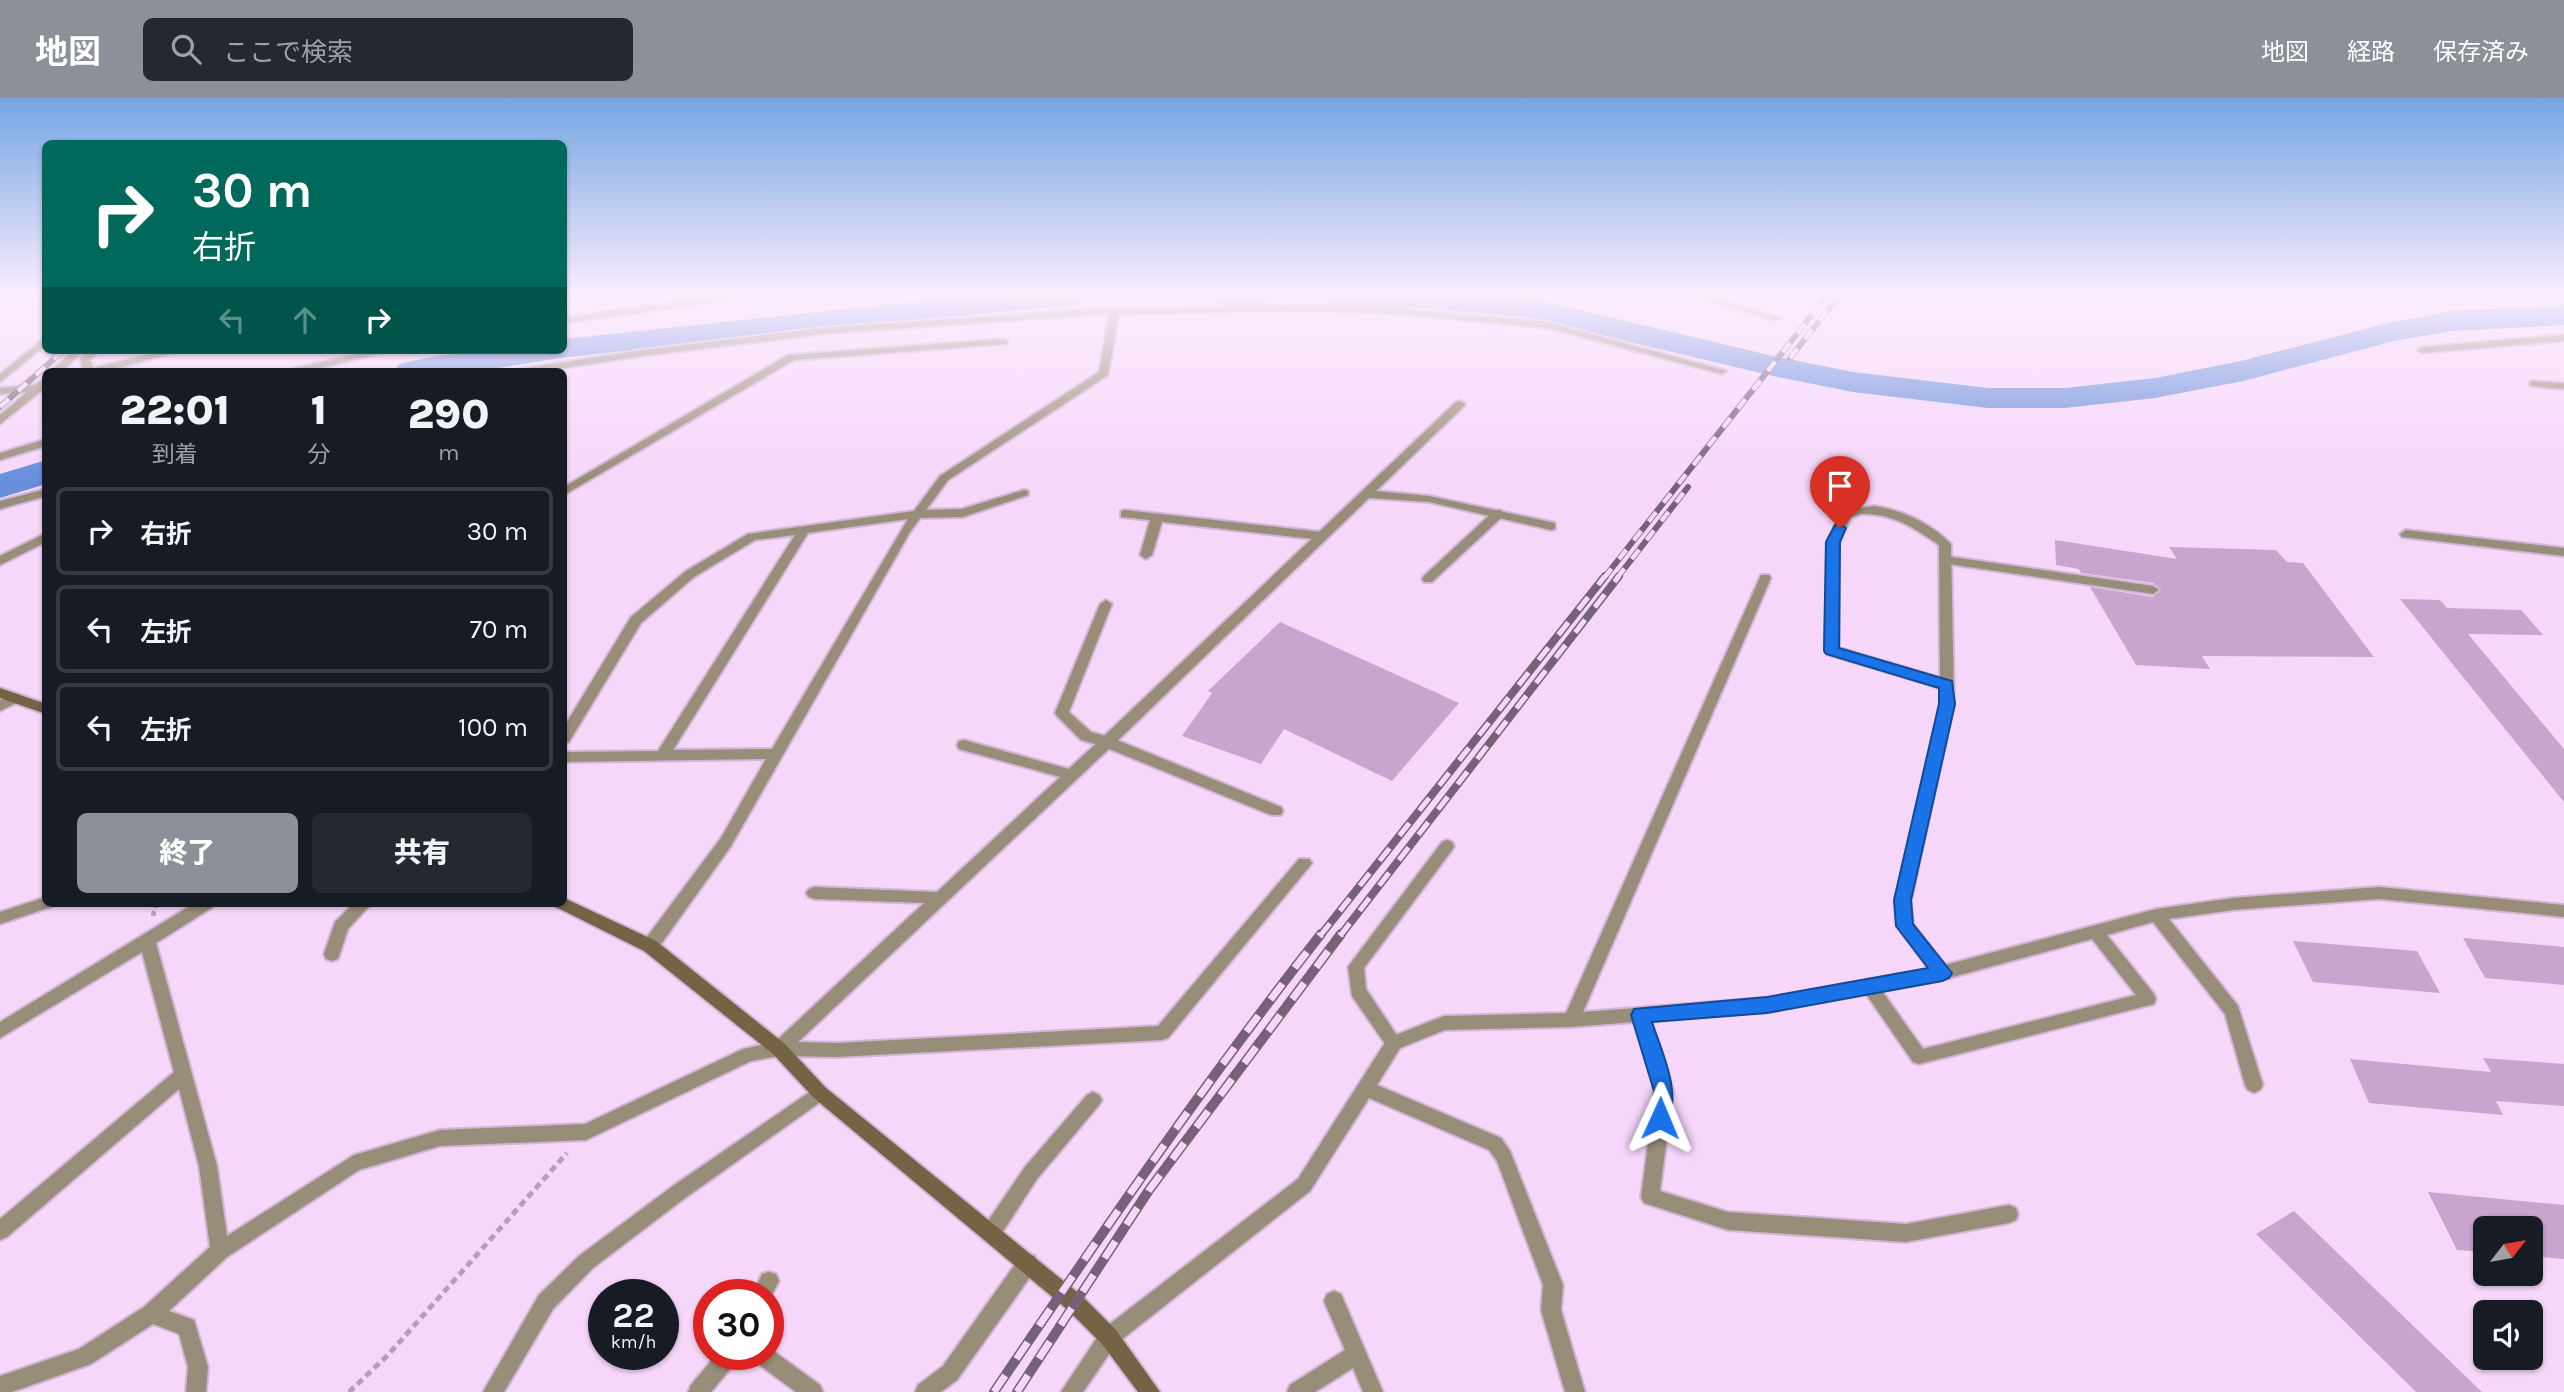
<!DOCTYPE html>
<html lang="ja">
<head>
<meta charset="utf-8">
<style>
	body { margin:0; font-family:Karla,"Noto Sans JP",sans-serif; background:#242831; color:#f1f3f6; height:100vh; display:flex; flex-direction:column; font-size:26px; white-space:nowrap }
	* { box-sizing:border-box; margin:0 }
	p { font-size:23px; color:#9ea1a6 }
	.icon { flex:none; width:38px; height:38px; fill:none; stroke:currentColor; stroke-width:2; stroke-linecap:round; stroke-linejoin:round }
	.map { position:relative; flex:1; overflow:hidden }
	.details { position:absolute; left:42px; top:270px; width:525px; height:539px; display:flex; flex-direction:column; background:#171b24; border-radius:10px; box-shadow:0 2px 5px #0004 }
	.details>* { flex:none }
	.hud { position:absolute; left:42px; top:42px; width:525px; height:214px; border-radius:10px; box-shadow:0 2px 5px #0004; background:#00695c; color:#fff; overflow:hidden }
	.needle { width:46px; rotate:59deg }
	.buttons { position:absolute; left:2473px; top:1118px; display:grid; gap:14px }
	.buttons a { display:grid; place-items:center; width:70px; height:70px; border-radius:10px; background:#171b24; box-shadow:0 2px 5px #0004; font-size:35px }
	.speed { position:absolute; left:588px; top:1181px; display:flex; gap:14px; font-size:35px; font-weight:700; text-align:center }
	.speed>* { display:grid; place-content:center; width:91px; height:91px; border-radius:50%; background:#171b24; box-shadow:0 2px 5px #0004; line-height:1 }
	.speed small { font-size:18px; font-weight:400 }
	.speed .limit { border:10px solid #d22; background:#fff; color:#111 }
	.pin { position:absolute; display:grid; place-items:center; width:60px; height:60px; color:#fff; margin:-72px -30px; border-radius:50% 50% 50% 0; rotate:-45deg; box-shadow:0 0 7px #0007 }
	.pin .icon { rotate:45deg }
	.me { position:absolute; width:77px; margin:-38px; rotate:1deg; stroke-linejoin:round; filter:drop-shadow(0 0 5px #0008) }
	.turn { display:flex; align-items:center; gap:24px; height:147px; padding:0 35px; font-size:32px }
	.turn .icon { width:91px; height:91px; stroke-width:2.5 }
	.turn b { display:block; font-size:49px; line-height:60px }
	.lanes { display:flex; align-items:center; height:66px; padding:0 35px; background:#0003; justify-content:center; gap:35px; direction:ltr }
	.lanes .off { opacity:.35 }
	.eta { display:flex; justify-content:space-evenly; align-items:center; height:119px; text-align:center }
	.eta b { font-size:42px; font-weight:800; line-height:49px }
	.primary-button { display:flex; gap:14px; margin-top:auto; padding:14px 35px }
	.primary-button a { flex:1; height:80px; border-radius:10px; background:#8c9099; color:#fff; font-size:28px; font-weight:800; line-height:80px; text-align:center }
	.primary-button a+a { background:#242831; color:#f1f3f6 }
	ul { padding:0; list-style:none }
	li { display:flex; align-items:center; gap:21px; height:88px; margin:0 14px 10px; padding:0 21px; border:4px solid #363941; border-radius:10px }
	li div { flex:1 }
	li b { display:block; font-size:26px }
	li em { font-style:normal }
	header { display:flex; align-items:center; gap:42px; box-sizing:border-box; height:98px; padding:0 35px; background:#8c9099; color:#fff }
	header strong { font-size:33px }
	nav { display:flex; gap:38px; margin-inline-start:auto; font-size:24px }
	.search { width:490px; height:63px; background:#242831; display:flex; align-items:center; gap:18px; box-sizing:border-box; padding:0 24px; border-radius:10px; color:#9ea1a6; font-size:26px }
	.map>svg:first-child { display:block }
</style>
</head>
<body>
<header>
<strong>地図</strong>
<div class="search"><svg class="icon" aria-label="search" viewBox="0 0 24 24"><circle cx="10" cy="10" r="6"/><path d="M15 15l6 6"/></svg>ここで検索</div>
<nav><a>地図</a><a>経路</a><a>保存済み</a></nav>
</header>
<div class="map">
<svg width="2564" height="1294" viewBox="0 0 2564 1294">
	<rect width="100%" height="100%" fill="#f6d7fa"/>
	<g fill="none" stroke-linecap="round" stroke-linejoin="round">
		<g fill="#678fdc" fill-rule="evenodd">
			<path d="M968,198H1088L1083,205L1072,207L833,230L560,260L479,273H394L399,266C453,252 508,252 564,252V241Z"/>
			<path d="M1211,198H1273L1268,205C1251,209 1233,209 1216,205Z"/>
			<path d="M1322,198L1525,199L1773,258L1853,274L1988,290H2065L2155,280L2241,263L2392,224L2452,213L2564,207V227L2452,233L2394,243L2243,283L2155,300L2065,310H1988L1853,294L1773,278L1525,219L1422,210L1338,207L1327,205Z"/>
			<path d="M46,362V386L0,400V376Z"/>
		</g>
	</g>
	<g fill="#c9a4ce">
		<path d="M2055,442L2177,461L2169,449L2276,452L2287,464L2303,465L2374,559L2202,558L2210,571L2136,567L2090,489L2153,499L2161,491L2153,485L2081,475L2079,471L2056,467Z"/>
		<path d="M2400,501L2440,502L2447,510L2521,512L2543,537L2468,536L2564,651V704Z"/>
		<path d="M1280,524L1459,605L1392,683L1284,631L1261,666L1182,638L1212,595L1208,593Z"/>
		<path d="M2463,840L2564,849V887L2485,880Z"/>
		<path d="M2293,843L2417,853L2440,895L2313,884Z"/>
		<path d="M2483,960L2564,966V1008L2496,1003L2503,1017L2369,1005L2350,961L2491,974Z"/>
		<path d="M2428,1094L2564,1107V1161L2530,1158V1130H2485V1154L2457,1152Z"/>
		<path d="M2294,1113L2482,1294H2416L2256,1136Z"/>
	</g>
	<g fill="none" stroke-linecap="round" stroke-linejoin="round">
		<defs>
			<g id="lane">
				<path d="M1003,241L1007,242V246L794,262L564,397V389L788,257Z"/>
				<path d="M2534,283L2564,285V291L2530,288V284Z"/>
				<path d="M1024,392L1028,393V397L963,419L918,420L912,416L918,412L962,411Z"/>
				<path d="M1125,412L1322,434L1328,438L1322,442L1162,424L1152,457L1146,461L1140,457L1150,422L1121,419V413Z"/>
				<path d="M1498,412L1502,413V419L1432,484H1424L1422,481L1424,478L1494,413Z"/>
				<path d="M46,435V444L0,467V458Z"/>
				<path d="M1945,458L2153,488L2159,492L2153,496L1941,465L1939,462L1941,459Z"/>
				<path d="M1106,502L1112,506L1069,614L1091,634L1112,640L1281,709L1283,713L1281,717H1271L1102,648L1081,642L1057,618L1055,615L1100,506Z"/>
				<path d="M964,642L1076,673L1078,677L1076,681L1071,682L959,651L957,647L959,643Z"/>
				<path d="M1447,742L1452,744L1454,748L1452,752L1364,870L1366,891L1402,945L1400,950L1394,952L1388,950L1352,898L1348,869L1442,744Z"/>
				<path d="M1093,994L1099,997L1102,1002L1099,1007L1037,1081L998,1141L991,1144L984,1141L982,1135L984,1129L1025,1069L1087,997Z"/>
			</g>
			<g id="street">
				<path d="M718,198H744L739,201L564,225V219Z"/>
				<path d="M1692,198H1708L1781,220L1776,223Z"/>
				<path d="M1285,207L1384,209L1548,224L1727,273L1722,276L1548,230L1384,215L1285,213L1119,216L1108,277L948,382L910,434L731,748L656,853L650,855L644,853L642,848L644,843L721,740L766,661L564,664V654L658,653L795,437L755,442L694,479L641,525L569,644L564,645V629L631,519L686,473L748,436L914,413L940,378L1099,274L1109,216L831,235L642,258L544,273H518L519,271L642,252L831,229L1115,210ZM908,421L772,651L673,652L808,435Z"/>
				<path d="M2564,237V243L2422,255L2417,252L2422,249Z"/>
				<path d="M46,238V247L0,284V276Z"/>
				<path d="M74,252H85L62,273H51Z"/>
				<path d="M89,252H100L90,262L93,270L167,252H184L107,273H83L80,261Z"/>
				<path d="M374,252H393L309,273H290L295,270Z"/>
				<path d="M46,280V289L0,326V317L27,294L0,296V290L35,287Z"/>
				<path d="M1460,303L1465,306L1464,308L1376,393L1429,398L1555,425V431L1551,432L1429,404L1369,400L1112,648L798,944L837,945L1158,928L1299,761H1309L1312,765L1309,769L1168,940L1162,942L837,959L779,958L751,963L586,1042L440,1048L359,1072L227,1159L169,1213L194,1222L208,1269L206,1294H186L188,1269L179,1236L153,1226L91,1266L12,1294H0V1278L79,1251L144,1209L210,1149L199,1068L179,991L7,1139L0,1142V1121L174,974L142,854L0,940V924L195,805H216L213,809L156,845L217,1068L227,1138L354,1057L440,1032L585,1026L743,951L775,944L924,805L814,801L809,799L806,795L809,791L814,789L937,794L1102,640L1456,304Z"/>
				<path d="M46,341V348L0,362V355Z"/>
				<path d="M46,391V398L0,411V403Z"/>
				<path d="M1875,408C1902,412 1932,426 1951,446L1954,606L1911,802L1913,826L1945,867L2156,811L2233,800L2379,789L2564,807V819L2379,801L2233,812L2169,821L2238,908L2263,987L2260,992L2254,995L2248,992L2245,987L2225,916L2153,824L2107,837L2154,896L2156,901L2154,906L1919,966L1913,964L1866,896L1767,914L1651,923L1673,993L1660,1093L1728,1114L1906,1126L2009,1107L2016,1110L2018,1116L2016,1122L2009,1125L1906,1144L1728,1132L1644,1105L1641,1099L1655,993L1635,924L1571,929L1445,932L1400,950L1377,987L1501,1040L1510,1053L1563,1187L1561,1212L1585,1294H1565L1541,1212L1543,1187L1497,1063L1489,1052L1369,1000L1310,1093L1116,1246L1083,1294H1061L1102,1232L1298,1081L1388,940L1444,918L1566,915L1761,477H1769L1771,480L1583,914L1767,900L1929,871L1897,828L1895,802L1940,606V590L1827,556L1825,553L1827,444L1842,413ZM1861,416C1893,415 1914,430 1939,447L1940,580L1839,550V444L1851,419ZM2092,841L2136,897L1923,951L1882,893L1942,882Z"/>
				<path d="M2406,432L2564,450V458L2402,439L2400,436Z"/>
				<path d="M15,595L20,597L22,600L20,603L0,613V602Z"/>
				<path d="M46,799V805H54L51,809L0,826V814Z"/>
				<path d="M354,805H372L348,831L338,861L332,863L326,861L324,856L335,824Z"/>
				<path d="M820,987L826,990L829,995L826,1000L685,1100L593,1170L553,1211L504,1294H483L539,1197L579,1158L673,1088Z"/>
				<path d="M1028,1156L1035,1158L1037,1165L1035,1172L957,1282L941,1294H915L918,1287L943,1268L1021,1158Z"/>
				<path d="M769,1174L776,1176L779,1183L768,1204V1197H752L762,1176Z"/>
				<path d="M1334,1193L1341,1196L1383,1294H1363L1353,1270L1315,1294H1287L1290,1287L1345,1252L1324,1203L1327,1196Z"/>
				<path d="M768,1249L820,1287L823,1294H796L754,1263L751,1256H768Z"/>
				<path d="M717,1256H740L737,1263L711,1294H688L691,1287Z"/>
			</g>
			<g id="secondary">
				<path d="M0,590L46,606V616L0,600Z"/>
				<path d="M564,800L656,843L785,946L826,990L1082,1198L1116,1232L1160,1294H1138L1102,1246L1068,1212L814,1000L773,956L644,853L556,809L553,805H564Z"/>
			</g>
		</defs>
		<use href="#lane" stroke="#d2b6d5" stroke-width="4"/>
		<use href="#street" stroke="#d2b6d5" stroke-width="4"/>
		<use href="#secondary" stroke="#d2b6d5" stroke-width="4"/>
		<path stroke="#b79dba" stroke-width="4.5" stroke-dasharray="5 3.5" stroke-linecap="butt" d="M153,818L156,805"/>
		<path stroke="#b79dba" stroke-width="5" stroke-dasharray="7 4.5" stroke-linecap="butt" d="M349,1294L388,1257L567,1055"/>
		<use href="#lane" fill="#988d78" fill-rule="evenodd"/>
		<use href="#street" fill="#988d78" fill-rule="evenodd"/>
		<use href="#secondary" fill="#746445" fill-rule="evenodd"/>
		<defs>
			<g id="rail-far2">
				<path d="M1790,260L1839,198"/>
				<path d="M0,309L64,252"/>
				<path d="M1604,480L1827,198"/>
				<path d="M1617,480L1688,389"/>
			</g>
			<g id="rail-far1">
				<path d="M1320,838L1605,478"/>
				<path d="M1340,838L1619,478"/>
			</g>
			<g id="rail">
				<path d="M994,1294C1099,1139 1205,984 1321,836"/>
				<path d="M1017,1294L1149,1092L1341,836"/>
			</g>
		</defs>
		<use href="#rail-far2" stroke="#756278" stroke-width="6"/>
		<use href="#rail-far1" stroke="#756278" stroke-width="8"/>
		<use href="#rail" stroke="#756278" stroke-width="10"/>
		<use href="#rail-far2" stroke="#f6d7fa" stroke-width="4.5" stroke-dasharray="12" stroke-linecap="butt"/>
		<use href="#rail-far1" stroke="#f6d7fa" stroke-width="5" stroke-dasharray="16" stroke-linecap="butt"/>
		<use href="#rail" stroke="#f6d7fa" stroke-width="7" stroke-dasharray="20" stroke-linecap="butt"/>
	</g>
	<linearGradient id="sky" x2="0" y2="1"><stop stop-color="#74a5e3"/><stop offset="0.52" stop-color="#fbedfd"/><stop offset="1" stop-color="#fbedfd" stop-opacity="0"/></linearGradient>
	<rect width="2564" height="379" fill="url(#sky)"/>
	<path fill="#1a73e8" stroke="#114b97" stroke-width="2" d="M1840,426L1846,430L1840,444L1839,550L1952,583L1955,606L1911,802L1913,826L1952,875L1949,880L1942,883L1767,915L1652,924C1662,955 1682,994 1667,1026L1660,1029L1653,1026L1650,1020L1654,993L1631,917L1634,911L1767,899L1928,870L1896,828L1894,802L1939,606V590L1826,556L1824,553L1826,444L1835,427Z"/>
</svg>
<div class="buttons">
<a><svg class="needle" viewBox="-14 -14 28 28"><path d="M0-13l5 13h-10z" fill="#e53935"/><path d="M0 13l5-13h-10z" fill="#9ea1a6"/></svg></a>
<a><svg class="icon" aria-label="sound" viewBox="0 0 24 24"><path d="M4 9h4l5-4v14l-5-4H4zM17 9q2 3 0 6"/></svg></a>
</div>
<div class="speed"><div>22<small>km/h</small></div><div class="limit">30</div></div>
<div class="pin" style="left:1840px;top:430px;background:#d93025"><svg class="icon" aria-label="arrive" viewBox="0 0 24 24"><path d="M6 21V4h12l-3 4 3 4H6"/></svg></div>
<svg class="me" style="left:1660px;top:1020px" viewBox="-20 -20 40 40"><path d="M0-17L14 15 0 8-14 15z" fill="#1a73e8" stroke="#fff" stroke-width="4"/></svg>
<div class="hud">
<div class="turn"><svg class="icon" aria-label="right" viewBox="0 0 24 24"><path d="M7 20v-9h11M14 6l5 5-5 5"/></svg><div><b>30 m</b>右折</div></div>
<div class="lanes"><svg class="icon off" aria-label="left" viewBox="0 0 24 24"><path d="M17 20v-9H6M10 6l-5 5 5 5"/></svg><svg class="icon off" aria-label="ahead" viewBox="0 0 24 24"><path d="M12 20V5M6 11l6-6 6 6"/></svg><svg class="icon" aria-label="right" viewBox="0 0 24 24"><path d="M7 20v-9h11M14 6l5 5-5 5"/></svg></div>
</div>
<section class="details">
<div class="eta">
<div><b>22:01</b><p>到着</p></div>
<div><b>1</b><p>分</p></div>
<div><b>290</b><p>m</p></div>
</div>
<ul>
<li><svg class="icon" aria-label="right" viewBox="0 0 24 24"><path d="M7 20v-9h11M14 6l5 5-5 5"/></svg><div><b>右折</b></div><em>30 m</em></li>
<li><svg class="icon" aria-label="left" viewBox="0 0 24 24"><path d="M17 20v-9H6M10 6l-5 5 5 5"/></svg><div><b>左折</b></div><em>70 m</em></li>
<li><svg class="icon" aria-label="left" viewBox="0 0 24 24"><path d="M17 20v-9H6M10 6l-5 5 5 5"/></svg><div><b>左折</b></div><em>100 m</em></li>
</ul>
<div class="primary-button"><a>終了</a><a>共有</a></div>
</section>
</div>
</body>
</html>
